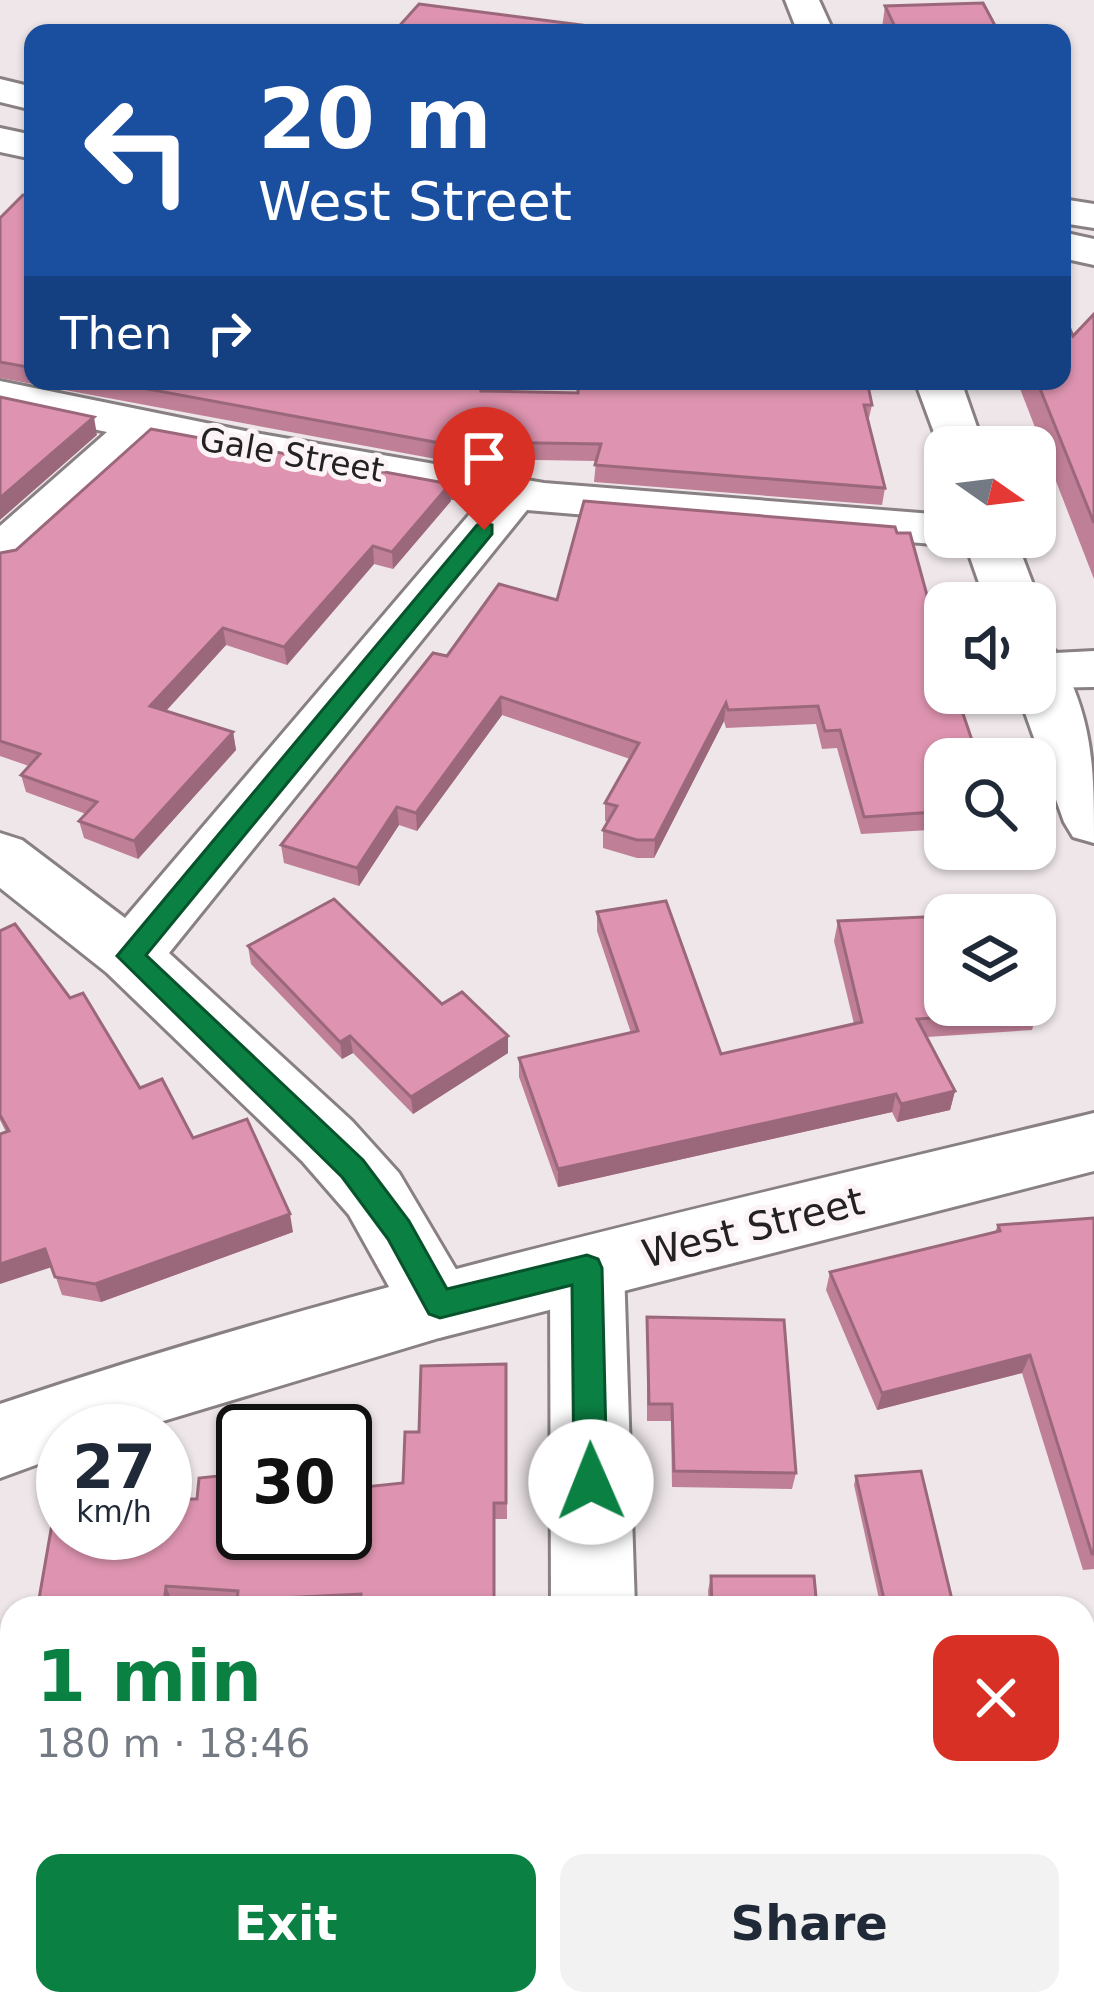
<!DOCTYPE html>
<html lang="en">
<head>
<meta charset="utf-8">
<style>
	body { margin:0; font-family:"DejaVu Sans",sans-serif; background:#f2f2f3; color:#1f2937; height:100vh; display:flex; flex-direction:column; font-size:45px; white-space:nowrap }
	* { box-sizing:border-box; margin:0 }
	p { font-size:39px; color:#747a83 }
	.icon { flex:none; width:66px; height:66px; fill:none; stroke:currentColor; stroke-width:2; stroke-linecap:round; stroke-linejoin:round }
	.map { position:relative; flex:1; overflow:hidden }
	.panel { position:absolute; left:0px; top:1596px; width:1095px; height:420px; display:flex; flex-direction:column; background:#fff; border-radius:36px 36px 0 0; box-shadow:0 3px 9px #0004 }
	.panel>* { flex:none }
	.top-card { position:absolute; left:24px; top:24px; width:1047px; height:366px; border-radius:24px; box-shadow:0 3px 9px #0004; background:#1a4fa0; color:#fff; overflow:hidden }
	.needle { width:78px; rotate:104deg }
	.buttons { position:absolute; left:924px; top:426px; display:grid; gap:24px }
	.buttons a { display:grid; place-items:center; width:132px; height:132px; border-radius:24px; background:#fff; box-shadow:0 3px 9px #0004; font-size:60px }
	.speed { position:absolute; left:36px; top:1404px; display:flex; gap:24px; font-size:60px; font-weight:700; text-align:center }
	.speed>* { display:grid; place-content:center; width:156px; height:156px; border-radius:50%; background:#fff; box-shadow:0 3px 9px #0004; line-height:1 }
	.speed small { font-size:30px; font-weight:400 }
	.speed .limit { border:6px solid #111; border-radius:18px; background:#fff; color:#111 }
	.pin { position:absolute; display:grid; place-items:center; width:102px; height:102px; color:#fff; margin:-123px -51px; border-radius:50% 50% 50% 0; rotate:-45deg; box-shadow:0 0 12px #0007 }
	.pin .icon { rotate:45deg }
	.me { position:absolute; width:132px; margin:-66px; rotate:359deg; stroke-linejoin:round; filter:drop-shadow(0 0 9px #0008) }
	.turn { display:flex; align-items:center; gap:42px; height:252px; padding:0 36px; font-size:54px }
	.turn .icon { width:156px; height:156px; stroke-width:2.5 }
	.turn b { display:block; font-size:84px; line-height:102px }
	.then { display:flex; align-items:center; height:114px; padding:0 36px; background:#0003; gap:24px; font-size:45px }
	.round { display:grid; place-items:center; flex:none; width:126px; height:126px; border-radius:24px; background:#f2f2f3 }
	.head { display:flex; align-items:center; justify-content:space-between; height:204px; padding:0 36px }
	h1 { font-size:72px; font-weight:600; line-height:90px; color:#0b8043 }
	.button { display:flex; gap:24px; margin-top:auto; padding:24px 36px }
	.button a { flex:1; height:138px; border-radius:24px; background:#0b8043; color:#fff; font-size:48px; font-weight:600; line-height:138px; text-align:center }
	.button a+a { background:#f2f2f3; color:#1f2937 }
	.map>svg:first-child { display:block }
</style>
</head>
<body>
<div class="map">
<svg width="1094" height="2016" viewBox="0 0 1094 2016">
	<rect width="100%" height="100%" fill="#eee6e8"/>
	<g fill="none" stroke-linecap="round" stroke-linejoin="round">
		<defs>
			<g id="minor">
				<path d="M1062,199L1094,204V228L1062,223Z"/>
				<path d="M0,381L255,433L544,483L945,515V537H966L945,545L527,510L169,953L352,1121L399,1173L477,1305L466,1328L439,1338L412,1328L349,1215L302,1161L107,973L0,888V833L22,840L125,918L480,502L153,441L18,564L0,569V526L107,432L0,409Z"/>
				<path d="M1094,651V687L1035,688V654Z"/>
				<path d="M587,1236L613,1246L624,1268L635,1608H551L550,1268L561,1246Z"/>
				<path d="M552,2004H648L649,2016H551Z"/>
			</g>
			<path id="tertiary" d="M1094,1113V1171L439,1338L130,1431H63V1455L0,1478V1404C358,1283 727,1202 1094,1113Z"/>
			<g id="secondary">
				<path d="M0,128L33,135V159L0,152Z"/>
				<path d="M1062,232L1094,239V265L1062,258Z"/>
			</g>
			<g id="primary">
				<path d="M785,0H819L834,33H798Z"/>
				<path d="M0,79L33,87V110L0,102Z"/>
				<path d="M915,381H961L984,447H945L943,457Z"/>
				<path d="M963,537H1015L1040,603L1035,610V603H986Z"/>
				<path d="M1035,646L1055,651C1094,716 1094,770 1094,843L1073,837L1064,822L1018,693H1035Z"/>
			</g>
		</defs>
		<use href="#minor" stroke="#888083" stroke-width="6"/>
		<use href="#tertiary" stroke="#888083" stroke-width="6"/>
		<use href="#secondary" stroke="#888083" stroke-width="6"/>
		<use href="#primary" stroke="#888083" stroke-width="6"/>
		<use href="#minor" fill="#fff" fill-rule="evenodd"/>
		<use href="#tertiary" fill="#fff" fill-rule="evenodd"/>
		<use href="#secondary" fill="#fff" fill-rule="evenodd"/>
		<use href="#primary" fill="#fff" fill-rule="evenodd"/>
	</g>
	<g fill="#bf7f97">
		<path d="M885,6L999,33H885L882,28Z"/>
		<path d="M33,195V381H417L482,391L872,405L868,422L885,488L882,505L594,482L596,461L486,459L479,467L0,378V218Z"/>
		<path d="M1094,314V579L1017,381H1062Z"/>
		<path d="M451,501L393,569L374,564L287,665L226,645L166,711L233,732L236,750L138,859L84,838L79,821L86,814L26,792L21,775L29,766L0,756V553Z"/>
		<path d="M584,501L945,759V778H935L934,812L930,830L861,834L837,748L822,749L816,724L726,728L724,721L654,858H637L603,848V830L608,822L605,821V803L630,759L502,715L417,831L399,825L359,886L284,863L281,845L447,656L557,600Z"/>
		<path d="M597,912L721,1054L854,1024L834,941L838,921L1038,1011L1032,1030L927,1037L955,1091L950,1110L897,1122L892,1112L558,1187L519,1077V1058L631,1033L597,931Z"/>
		<path d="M0,931L70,998L140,1088L293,1232L101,1302L62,1295L6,1132L0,1120Z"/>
		<path d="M248,946L442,1004L508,1036V1053L413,1114L353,1053L342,1059L251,964Z"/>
		<path d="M1094,1218V1569L1083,1570L1022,1373L877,1410L826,1290L830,1272L995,1232L998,1225Z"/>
		<path d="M647,1317L796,1473L792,1489L672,1487L671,1421H647Z"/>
		<path d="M506,1364L507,1519H495V1608H240L239,1606L172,1601L171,1608H43L39,1599L197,1499L243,1533L403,1483L419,1432Z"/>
		<path d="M856,1476L954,1608H881L854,1485Z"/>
		<path d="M711,1576L817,1608H709L708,1591Z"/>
		<path d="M12,1722V1827L0,1828V1723Z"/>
		<path d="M968,2004H1050L1053,2016H970Z"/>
	</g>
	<g fill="#9b687b">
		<path d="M94,417L97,435L0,520V498Z"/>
		<path d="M485,442L486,459L479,467L478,450Z"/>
		<path d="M450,484L451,501L393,569L392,552Z"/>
		<path d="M373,546L374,564L287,665L284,647Z"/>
		<path d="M223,628L226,645L154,724L150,706Z"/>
		<path d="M501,697L502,715L417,831L416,813Z"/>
		<path d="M726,703L724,721L654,858L655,840Z"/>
		<path d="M233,732L236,750L138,859L134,841Z"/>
		<path d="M397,807L399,825L359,886L357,868Z"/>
		<path d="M350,1036L353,1053L342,1059L340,1042Z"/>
		<path d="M508,1036V1053L413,1114L411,1097Z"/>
		<path d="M955,1091L950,1110L897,1122L901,1104Z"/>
		<path d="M896,1094L892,1112L558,1187V1169Z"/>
		<path d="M290,1214L293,1232L101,1302L95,1284Z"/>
		<path d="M45,1249L52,1267L0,1284V1264Z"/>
		<path d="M1030,1355L1022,1373L877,1410L882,1393Z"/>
		<path d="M166,1586L172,1601L171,1608H165L164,1604Z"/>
		<path d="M119,2004H128L127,2016H117Z"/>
	</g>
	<g fill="#de94b0" stroke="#9b687b" stroke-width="3">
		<path d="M983,3L999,33H898L885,6Z"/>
		<path d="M419,4L604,28L601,33H393Z"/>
		<path d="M23,195H33V368L0,362V218Z"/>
		<path d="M1062,311L1073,336L1094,314V523L1037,381H1062Z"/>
		<path d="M104,381L481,382V391L578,393V381H867L872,405H864L885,488L595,465L601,444L485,442L478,450Z"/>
		<path d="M0,397L94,417L0,498Z"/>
		<path d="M151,429L450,484L392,552L373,546L284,647L223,628L150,706L233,732L134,841L79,821L97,802L21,775L40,754L0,741V553L16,550Z"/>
		<path d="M584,501L895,527L897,533H910L945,661V693H956L978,758L935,760L934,812L864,817L840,730L825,731L818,706L728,710L726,703L655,840H637L603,830L617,806L605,803L639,743L501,697L416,813L397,807L357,868L281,845L433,653L447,656L499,584L557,600Z"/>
		<path d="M334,899L442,1004L462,992L508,1036L411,1097L350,1036L340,1042L248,946Z"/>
		<path d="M666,901L721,1054L862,1022L838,921L945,916V1005H1035V1002L1038,1011L917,1019L955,1091L901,1104L896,1094L558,1169L519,1058L638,1031L597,912Z"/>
		<path d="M1006,912L1007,915H958Z"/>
		<path d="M15,924L70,998L83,993L140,1088L162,1079L193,1138L247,1119L290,1214L95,1284L55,1277L45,1249L0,1264V1134L9,1131L0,1115V931Z"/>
		<path d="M1094,1218V1554H1092L1030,1355L882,1393L830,1272L1000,1231L998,1225Z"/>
		<path d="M647,1317L784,1320L796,1473L674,1471L672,1404H649Z"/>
		<path d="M506,1364V1503H494V1608H360L361,1594L237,1600L238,1591L166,1586L164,1604L139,1605V1608H54L55,1598L39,1599L56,1501H63V1533H165V1499H197L199,1478L219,1476L223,1420L308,1417V1431H243V1533H345V1489L403,1483L405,1432H419L421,1366Z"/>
		<path d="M921,1471L954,1608H886L856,1476Z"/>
		<path d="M711,1576H814L817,1608H712Z"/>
		<path d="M12,1722V1815H0V1723Z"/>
		<path d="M20,2004H119L117,2016H18Z"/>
		<rect x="247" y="2004" width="224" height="12"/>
		<path d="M718,2004H838L840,2016H719Z"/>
		<path d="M973,2004H1050L1053,2016H976Z"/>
	</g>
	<path fill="#0b8043" stroke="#07532c" stroke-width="3" d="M484,523L492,525V534L146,955L363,1160L409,1221L447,1289L587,1255L598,1259L602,1268L607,1482L602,1493L591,1497L579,1493L574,1482L572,1285L440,1318L429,1314L388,1239L342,1177L117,956L477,525Z"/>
	<g text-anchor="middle" stroke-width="10" stroke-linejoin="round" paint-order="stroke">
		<g font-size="33" fill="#242122" stroke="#fbf3f6">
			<text transform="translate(292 454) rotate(10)" y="12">Gale Street</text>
		</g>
		<g font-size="39" fill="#242122" stroke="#fbf3f6">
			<text transform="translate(753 1227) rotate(-14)" y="14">West Street</text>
		</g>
	</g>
</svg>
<div class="buttons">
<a><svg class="needle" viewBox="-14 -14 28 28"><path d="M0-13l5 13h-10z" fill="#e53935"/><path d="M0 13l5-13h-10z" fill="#747a83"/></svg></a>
<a><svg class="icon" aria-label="sound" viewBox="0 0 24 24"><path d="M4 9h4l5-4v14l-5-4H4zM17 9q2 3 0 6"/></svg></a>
<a><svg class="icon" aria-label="search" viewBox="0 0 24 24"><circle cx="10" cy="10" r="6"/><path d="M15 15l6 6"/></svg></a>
<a><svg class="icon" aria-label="layers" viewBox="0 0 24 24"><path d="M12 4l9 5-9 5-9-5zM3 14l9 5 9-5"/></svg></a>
</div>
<div class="speed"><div>27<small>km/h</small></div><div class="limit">30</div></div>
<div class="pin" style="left:484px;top:530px;background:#d93025"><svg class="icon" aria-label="arrive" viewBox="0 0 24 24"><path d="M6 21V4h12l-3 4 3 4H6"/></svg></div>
<svg class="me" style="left:591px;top:1482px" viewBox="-20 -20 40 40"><circle r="19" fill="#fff"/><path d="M0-13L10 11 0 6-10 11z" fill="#0b8043"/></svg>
<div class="top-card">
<div class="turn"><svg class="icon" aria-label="left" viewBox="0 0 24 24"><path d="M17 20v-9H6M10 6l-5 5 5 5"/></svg><div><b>20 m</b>West Street</div></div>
<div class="then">Then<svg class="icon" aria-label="right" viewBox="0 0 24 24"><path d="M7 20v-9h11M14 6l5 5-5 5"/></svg></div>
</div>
<section class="panel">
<div class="head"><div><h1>1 min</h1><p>180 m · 18:46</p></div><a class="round" style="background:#d93025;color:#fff"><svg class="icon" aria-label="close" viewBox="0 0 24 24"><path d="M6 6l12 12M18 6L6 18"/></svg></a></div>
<div class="button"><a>Exit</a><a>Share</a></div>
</section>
</div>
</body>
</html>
